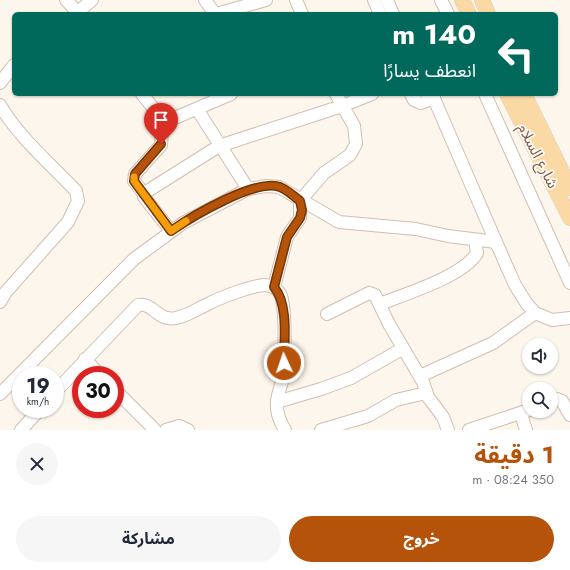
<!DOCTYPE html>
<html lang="ar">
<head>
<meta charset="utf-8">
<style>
	body { margin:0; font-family:Jost,"Noto Sans Arabic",sans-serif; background:#f6f6f7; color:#1f2937; direction:rtl; height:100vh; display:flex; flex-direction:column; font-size:15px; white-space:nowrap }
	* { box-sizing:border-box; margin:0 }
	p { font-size:13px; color:#747a83 }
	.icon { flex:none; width:22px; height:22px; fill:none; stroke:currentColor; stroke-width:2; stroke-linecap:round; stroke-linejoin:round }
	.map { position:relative; height:430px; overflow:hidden; direction:ltr }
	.drawer { display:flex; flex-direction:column; background:#fff; flex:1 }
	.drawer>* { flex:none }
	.top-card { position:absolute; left:12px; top:12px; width:546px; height:84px; border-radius:6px; box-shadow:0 1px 3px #0004; direction:rtl; background:#00695c; color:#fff; overflow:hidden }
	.buttons { position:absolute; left:522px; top:338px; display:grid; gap:8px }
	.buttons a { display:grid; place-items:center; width:36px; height:36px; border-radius:50%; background:#fff; box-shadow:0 1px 3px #0004; font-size:20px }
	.speed { position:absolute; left:12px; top:366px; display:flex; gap:8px; font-size:20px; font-weight:700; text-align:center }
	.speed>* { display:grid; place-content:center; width:52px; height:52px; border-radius:50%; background:#fff; box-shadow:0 1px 3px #0004; line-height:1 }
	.speed small { font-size:10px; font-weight:400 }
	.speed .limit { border:6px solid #d22; background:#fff; color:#111 }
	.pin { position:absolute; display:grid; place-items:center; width:34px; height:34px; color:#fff; margin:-41px -17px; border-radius:50% 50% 50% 0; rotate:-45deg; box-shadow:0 0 4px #0007 }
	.pin .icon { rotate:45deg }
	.me { position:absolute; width:44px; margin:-22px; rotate:357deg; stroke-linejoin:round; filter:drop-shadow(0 0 3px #0008) }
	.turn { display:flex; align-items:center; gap:14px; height:84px; padding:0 16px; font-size:18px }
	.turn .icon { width:52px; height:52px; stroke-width:2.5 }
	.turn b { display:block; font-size:28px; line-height:34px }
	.round { display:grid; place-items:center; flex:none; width:42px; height:42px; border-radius:21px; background:#f6f6f7 }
	.summary { display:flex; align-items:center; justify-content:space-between; height:68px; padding:0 16px }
	h1 { font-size:24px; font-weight:700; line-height:30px; color:#b45309 }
	.primary-button { display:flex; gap:8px; margin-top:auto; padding:8px 16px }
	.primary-button a { flex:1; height:46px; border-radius:24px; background:#b45309; color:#fff; font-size:16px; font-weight:700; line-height:46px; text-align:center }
	.primary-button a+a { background:#f6f6f7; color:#1f2937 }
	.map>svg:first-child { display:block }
</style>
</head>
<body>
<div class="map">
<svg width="570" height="430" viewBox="0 0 570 430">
	<rect width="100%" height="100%" fill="#fdf6ec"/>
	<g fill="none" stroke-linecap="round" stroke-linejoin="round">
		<defs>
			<g id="minor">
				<path d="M66,0L79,14"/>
				<path d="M205,0L215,14"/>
				<path d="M296,0L302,14"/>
				<path d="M374,0L380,14"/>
				<path d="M387,0L393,14"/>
				<path d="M441,0L448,14"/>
				<path d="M78,12L92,0"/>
				<path d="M216,14L266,0"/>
				<path d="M0,83L14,65"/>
				<path d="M142,94L157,113L170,120L231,94"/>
				<path d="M411,94L414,100L421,103L434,98"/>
				<path d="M432,94L496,242L515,285L527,304L535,313L552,320L570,318"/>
				<path d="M485,94L570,283"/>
				<path d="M0,105C19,138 51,164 76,191L78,201L68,222L5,293L0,302"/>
				<path d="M197,109L248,189"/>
				<path d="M144,194L134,181L135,174L161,145L163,117"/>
				<path d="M171,231L144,197L146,192L219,146L342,106L372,94"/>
				<path d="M274,287L287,237L300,218V201L324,173L350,155L356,144L354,126L336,94"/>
				<path d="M380,304C405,294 464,276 477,253L475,240"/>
				<path d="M327,314L369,293L375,295L389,324L423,382L428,397L443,417L448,430"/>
				<path d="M85,359L100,375"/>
				<path d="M420,376L493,343L535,313"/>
				<path d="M115,390L155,430"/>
				<path d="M55,392L138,305C153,302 158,322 176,318C187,316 197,309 206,305C221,297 248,287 264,285C271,285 278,289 281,296C286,311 285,361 283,378C281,386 278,393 277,401C276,411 280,422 285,430"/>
				<path d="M0,394L134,259L183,223L248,189L266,186L279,187L339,222L416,229L448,236L496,242"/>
				<path d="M551,401L557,399L562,401L570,415"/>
				<path d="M277,402L321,389L351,378L402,349"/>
				<path d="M521,414L526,430"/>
				<path d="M21,430L40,409"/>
				<path d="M166,430L179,426L188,430"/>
				<path d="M321,430L368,416L396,400L426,393"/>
				<path d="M469,430L529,410"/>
			</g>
			<g id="major">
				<path d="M462,0L469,14"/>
				<path d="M482,0L488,14"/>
				<path d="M507,94L570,218"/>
				<path d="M524,94L570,188"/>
			</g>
		</defs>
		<use href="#minor" stroke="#d1beb0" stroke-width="14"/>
		<use href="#major" stroke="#dad1cd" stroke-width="16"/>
		<use href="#minor" stroke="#fff" stroke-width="12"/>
		<use href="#major" stroke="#fbd9a5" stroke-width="15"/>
	</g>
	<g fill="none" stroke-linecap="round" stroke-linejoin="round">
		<defs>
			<path id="route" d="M161,144L135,174L134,181L171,231C191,217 256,178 280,187C287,190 294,196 300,201L302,210L300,218L287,237L274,287C289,305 284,341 284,363"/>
		</defs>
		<use href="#route" stroke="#753606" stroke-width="10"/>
		<use href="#route" stroke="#b45309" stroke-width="7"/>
		<path stroke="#f59e0b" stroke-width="7" d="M134,177V181L171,231L186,221"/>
	</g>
	<g text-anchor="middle" stroke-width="3.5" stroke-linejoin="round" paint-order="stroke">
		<g font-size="15" fill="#7a5c4d" stroke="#fffaf3">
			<text transform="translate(538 156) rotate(63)" y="5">شارع السلام</text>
		</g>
	</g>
</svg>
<div class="buttons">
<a><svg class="icon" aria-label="sound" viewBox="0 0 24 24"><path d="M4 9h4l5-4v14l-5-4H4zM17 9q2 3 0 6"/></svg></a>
<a><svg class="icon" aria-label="search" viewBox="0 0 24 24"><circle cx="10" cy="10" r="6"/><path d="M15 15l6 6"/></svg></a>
</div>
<div class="speed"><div>19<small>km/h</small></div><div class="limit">30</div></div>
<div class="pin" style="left:161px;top:144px;background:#d93025"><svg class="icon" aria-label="arrive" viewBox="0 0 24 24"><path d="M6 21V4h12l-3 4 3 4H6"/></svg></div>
<svg class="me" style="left:284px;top:363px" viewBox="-20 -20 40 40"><circle r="17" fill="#b45309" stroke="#fff" stroke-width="3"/><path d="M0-11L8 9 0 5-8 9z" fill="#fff"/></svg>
<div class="top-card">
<div class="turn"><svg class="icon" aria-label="left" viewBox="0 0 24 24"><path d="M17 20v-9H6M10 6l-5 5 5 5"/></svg><div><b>140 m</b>انعطف يسارًا</div></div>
</div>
</div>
<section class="drawer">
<div class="summary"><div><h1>1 دقيقة</h1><p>350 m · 08:24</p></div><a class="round"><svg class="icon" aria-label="close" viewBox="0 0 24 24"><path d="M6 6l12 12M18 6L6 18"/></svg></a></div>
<div class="primary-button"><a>خروج</a><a>مشاركة</a></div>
</section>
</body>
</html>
